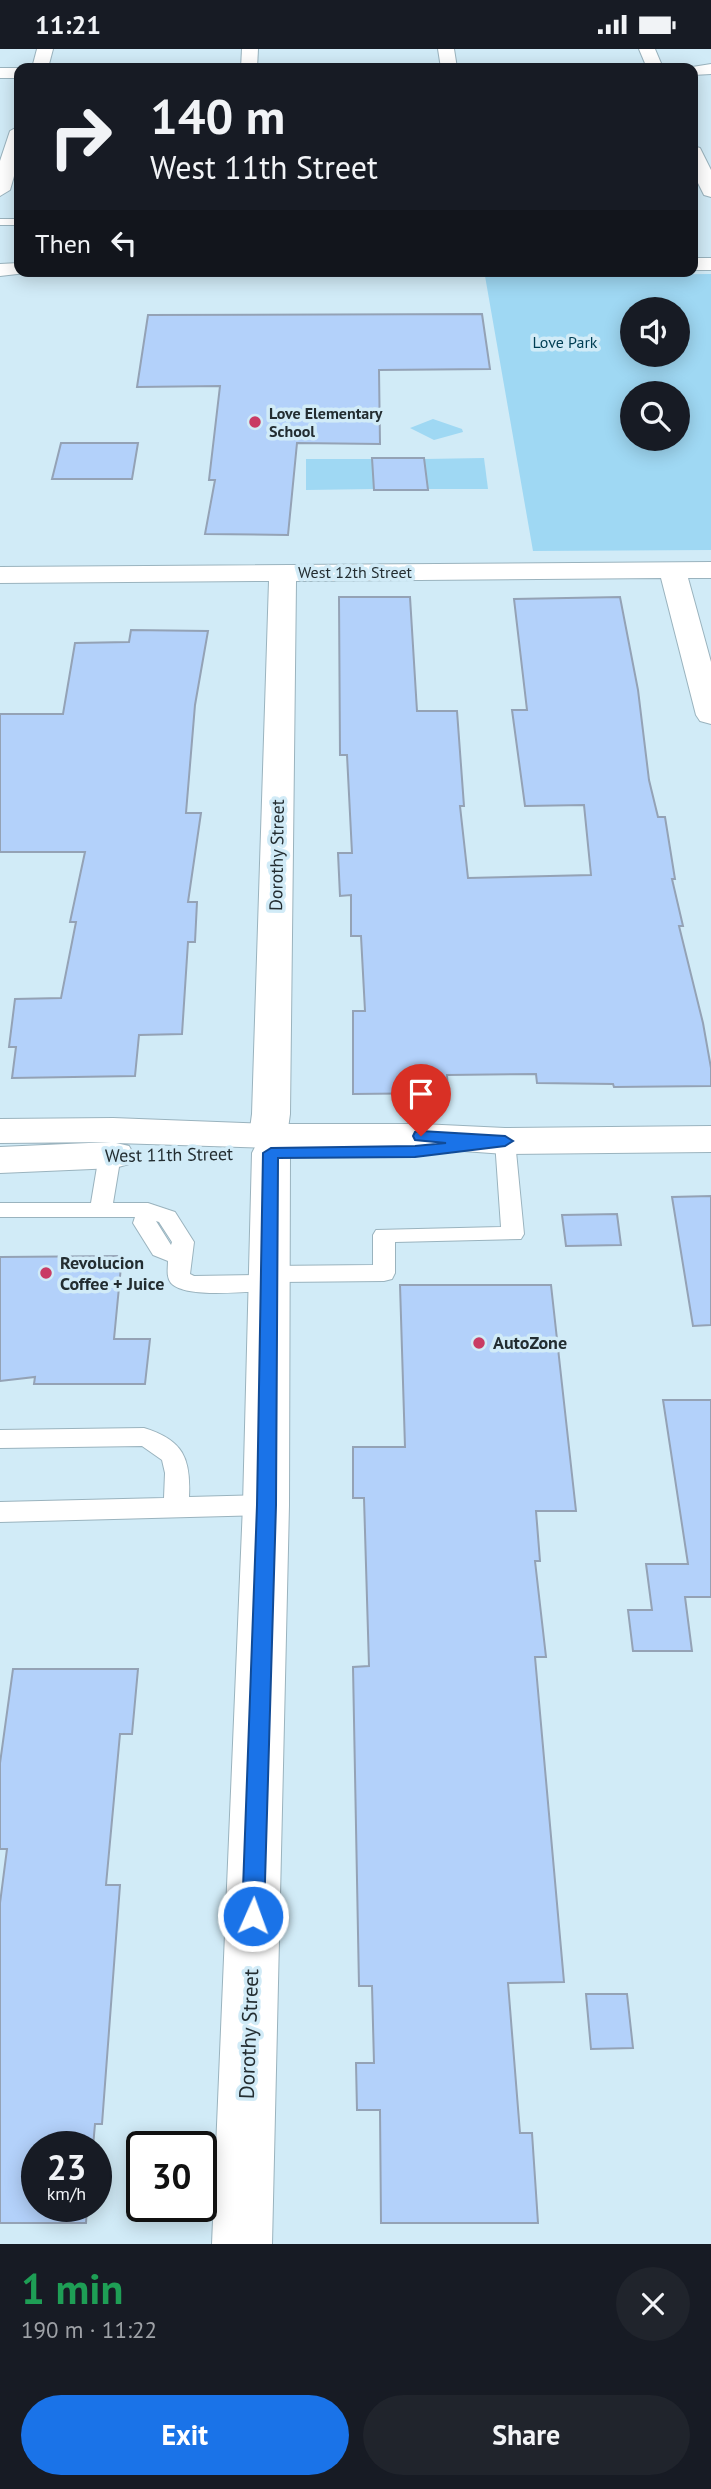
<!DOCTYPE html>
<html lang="en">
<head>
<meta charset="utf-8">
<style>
	body { margin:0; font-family:"PT Sans",sans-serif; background:#20242c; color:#f1f3f6; height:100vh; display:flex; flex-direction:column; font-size:26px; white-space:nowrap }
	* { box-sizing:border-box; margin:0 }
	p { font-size:23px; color:#9ea1a6 }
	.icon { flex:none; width:38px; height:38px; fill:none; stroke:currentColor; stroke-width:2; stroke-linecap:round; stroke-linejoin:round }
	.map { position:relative; height:2195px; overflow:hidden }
	.drawer { display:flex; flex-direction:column; background:#171b24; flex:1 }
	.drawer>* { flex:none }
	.hud { position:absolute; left:14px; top:14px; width:684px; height:214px; border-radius:14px; box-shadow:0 4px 18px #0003; background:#171b24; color:#f1f3f6; overflow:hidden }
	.buttons { position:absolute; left:620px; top:248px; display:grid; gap:14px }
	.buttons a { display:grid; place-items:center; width:70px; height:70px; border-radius:50%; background:#171b24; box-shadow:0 4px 18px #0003; font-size:35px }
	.speed { position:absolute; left:21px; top:2082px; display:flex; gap:14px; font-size:35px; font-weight:700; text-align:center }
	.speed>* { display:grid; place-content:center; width:91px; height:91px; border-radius:50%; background:#171b24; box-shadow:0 4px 18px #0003; line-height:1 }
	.speed small { font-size:18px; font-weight:400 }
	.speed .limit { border:4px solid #111; border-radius:10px; background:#fff; color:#111 }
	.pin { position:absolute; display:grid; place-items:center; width:60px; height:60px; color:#fff; margin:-72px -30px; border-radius:50% 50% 50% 0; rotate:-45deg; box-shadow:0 0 7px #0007 }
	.pin .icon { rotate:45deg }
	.me { position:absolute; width:77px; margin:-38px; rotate:2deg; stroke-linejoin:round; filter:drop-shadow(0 0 5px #0008) }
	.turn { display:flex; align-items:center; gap:24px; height:147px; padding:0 21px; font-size:32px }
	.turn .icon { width:91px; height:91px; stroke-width:2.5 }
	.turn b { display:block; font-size:49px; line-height:60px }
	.then { display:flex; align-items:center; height:66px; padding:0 21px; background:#0003; gap:14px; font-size:26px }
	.round { display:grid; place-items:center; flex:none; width:74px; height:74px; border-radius:37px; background:#20242c }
	.summary { display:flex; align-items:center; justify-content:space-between; height:119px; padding:0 21px }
	h1 { font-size:42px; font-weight:600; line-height:52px; color:#1e9e55 }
	.cta { display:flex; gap:14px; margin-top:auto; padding:14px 21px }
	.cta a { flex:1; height:80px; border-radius:42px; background:#1a73e8; color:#fff; font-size:28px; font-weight:600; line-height:80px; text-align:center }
	.cta a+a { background:#20242c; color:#f1f3f6 }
	.status { display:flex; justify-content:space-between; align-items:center; height:49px; padding:0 35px; background:#171b24; direction:ltr }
	.status svg { height:19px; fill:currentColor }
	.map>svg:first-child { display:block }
</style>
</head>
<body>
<div class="status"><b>11:21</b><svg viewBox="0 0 49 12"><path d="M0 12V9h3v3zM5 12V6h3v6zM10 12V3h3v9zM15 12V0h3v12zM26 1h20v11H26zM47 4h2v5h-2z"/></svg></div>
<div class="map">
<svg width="711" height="2195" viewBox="0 0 711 2195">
	<rect width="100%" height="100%" fill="#d1ebf7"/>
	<g fill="#9fd8f3" fill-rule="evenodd">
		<path d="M711,225V501L533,502L485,227ZM632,261H677V306H632ZM632,345H677V390H632Z"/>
		<path d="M433,370L462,380L463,383L434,391L410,379Z"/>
		<path d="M484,409L488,440H428L424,410Z"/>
		<path d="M306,410H372L374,440L306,441Z"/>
	</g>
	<g fill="#b3d1fa" stroke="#94a2b5" stroke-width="2">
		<path d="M482,265L490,320L379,321L380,395L297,394L288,486L205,485L215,431H209L220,337L137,338L148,266Z"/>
		<path d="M61,394H138L132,430H52Z"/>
		<path d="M372,409H424L428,441H374Z"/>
		<path d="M339,548H410L417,662H457L464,757H460L468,829L591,826L584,756L525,757L512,661H527L514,550L620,548L638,641L649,731L658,768H665L675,830H672L683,877H679L703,974L711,1019V1037L614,1038L613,1035L537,1034L536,1025L447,1026L448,1044L353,1045V962H365L361,887H351V846L340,847L338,804H352L347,706H340Z"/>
		<path d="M131,581L208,582L195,656L186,764H201L188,853H197L195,893H188L182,985L139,986L135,1027L12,1029L16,998H9L15,950L61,949L76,873H70L85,803H0V665H63L75,594L129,593Z"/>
		<path d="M711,1147V1276L693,1277L672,1148Z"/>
		<path d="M617,1165L621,1196L566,1197L562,1166Z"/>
		<path d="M122,1207L114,1290H150L145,1335H34L35,1328L0,1332V1208Z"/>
		<path d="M400,1236H551L576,1462H536L540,1512H535L546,1608H535L564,1933L508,1934L520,2084H532L538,2174H381L380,2061H357L356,2014H374L372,1937H359L353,1618L369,1617L364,1449H353V1398H405Z"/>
		<path d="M663,1351H711V1548H685L692,1602H633L628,1561H652L646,1515H688Z"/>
		<path d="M13,1620H138L132,1685H120L106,1836H120L102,2075H95L93,2098H37V2158H87L86,2174H0V1854L7,1800H0V1714Z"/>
		<path d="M586,1945H627L633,1999L591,2000Z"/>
	</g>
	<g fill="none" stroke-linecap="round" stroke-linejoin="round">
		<defs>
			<g id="lane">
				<rect x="0" y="170" width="19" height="6"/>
				<path d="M505,1085L512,1087L515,1092L524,1185L521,1190L395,1193V1224L392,1230L384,1232L280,1233L277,1240L269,1242C246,1242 186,1250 171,1234C166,1228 168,1219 168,1212L153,1206L133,1174L135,1168H0V1154H91L99,1106L103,1101H117L121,1106L113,1154H148L175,1163L194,1193L190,1225L194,1227L259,1226L261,1219L269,1217L373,1216V1186L376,1181L501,1178L495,1092L498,1087ZM156,1172L159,1173L172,1193L171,1196Z"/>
				<path d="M144,1379C183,1391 191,1409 189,1448L266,1446L275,1449L278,1456L275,1463L266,1466L0,1473V1453L164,1449L165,1424L162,1411L142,1397L0,1399V1381Z"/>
			</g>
			<g id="street">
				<path d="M242,0H258L257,19H241Z"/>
				<path d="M438,0H454L457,19H441Z"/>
				<path d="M639,0H655L663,19H647Z"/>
				<path d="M693,97L700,99L711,121V148L704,146L693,124Z"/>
				<rect x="693" y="209" width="18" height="12"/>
				<path d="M19,214V222H28L26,224L0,227V215Z"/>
				<path d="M711,513V529H688L711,613V675L700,672L696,666L661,529L296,532L290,1065L287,1087L282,1094L290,1104L289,1456L272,2195H212L243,1456L252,1104L256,1096L249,1087L252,1065L269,532L0,534V518Z"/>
			</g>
			<g id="secondary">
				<path d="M711,15V25L693,26V19H686Z"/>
				<path d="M0,19H20L19,29H0Z"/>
				<path d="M113,1069L268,1075H421L505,1079L711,1077V1103L505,1105L421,1099H268L116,1094L129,1097L134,1106L129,1115L115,1119L0,1124V1098L111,1093L0,1094V1070Z"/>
			</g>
			<g id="primary">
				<path d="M37,0H53L48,19H32Z"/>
				<path d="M19,77V110L10,141L0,147V112L10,82Z"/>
			</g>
		</defs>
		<use href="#lane" stroke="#9ab3be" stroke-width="2"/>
		<use href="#street" stroke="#9ab3be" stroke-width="2"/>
		<use href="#secondary" stroke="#9ab3be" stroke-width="2"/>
		<use href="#primary" stroke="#9ab3be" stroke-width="2"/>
		<use href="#lane" fill="#fff" fill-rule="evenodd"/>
		<use href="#street" fill="#fff" fill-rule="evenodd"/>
		<use href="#secondary" fill="#fff" fill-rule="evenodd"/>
		<use href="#primary" fill="#fff" fill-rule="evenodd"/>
	</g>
	<path fill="#1a73e8" stroke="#114b97" stroke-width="2" d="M421,1082L505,1087L513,1092L505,1097L415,1108L278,1109L276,1456L264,1867L261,1874L253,1877L245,1874L242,1867L257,1456L263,1104L271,1099L415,1097L446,1094L415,1091L413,1087L415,1083Z"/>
	<g fill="#c93b64" stroke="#d1ebf7" stroke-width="2.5">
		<circle cx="255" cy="373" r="7"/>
		<circle cx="46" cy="1224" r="7"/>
		<circle cx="479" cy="1294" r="7"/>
	</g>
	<g text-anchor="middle" stroke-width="7" stroke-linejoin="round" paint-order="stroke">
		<g font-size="16" fill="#003e53" stroke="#d1ebf7">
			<text x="565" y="299">Love Park</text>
		</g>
		<g font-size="16" font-weight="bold" fill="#232d31" stroke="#d1ebf7" text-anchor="start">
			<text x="269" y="370">Love Elementary<tspan x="269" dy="18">School</tspan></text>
		</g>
		<g font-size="16" fill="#232d31" stroke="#d1ebf7">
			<text x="355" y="529">West 12th Street</text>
		</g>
		<g font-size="18" fill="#232d31" stroke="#d1ebf7">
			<text transform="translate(277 806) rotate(-89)" y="6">Dorothy Street</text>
			<text transform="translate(169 1106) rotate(-1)" y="6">West 11th Street</text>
		</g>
		<g font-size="18" font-weight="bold" fill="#232d31" stroke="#d1ebf7" text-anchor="start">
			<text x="60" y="1220">Revolucion<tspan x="60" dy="21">Coffee + Juice</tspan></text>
			<text x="493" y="1300">AutoZone</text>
		</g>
		<g font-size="21" fill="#232d31" stroke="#d1ebf7">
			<text transform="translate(249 1985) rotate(-88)" y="7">Dorothy Street</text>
		</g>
	</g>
</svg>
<div class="buttons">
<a><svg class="icon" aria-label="sound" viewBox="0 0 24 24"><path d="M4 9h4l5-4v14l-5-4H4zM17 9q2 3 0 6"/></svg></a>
<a><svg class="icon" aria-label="search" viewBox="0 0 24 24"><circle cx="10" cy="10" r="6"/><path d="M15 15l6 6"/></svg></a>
</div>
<div class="speed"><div>23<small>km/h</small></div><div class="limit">30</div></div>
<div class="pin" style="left:421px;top:1087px;background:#d93025"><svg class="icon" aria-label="arrive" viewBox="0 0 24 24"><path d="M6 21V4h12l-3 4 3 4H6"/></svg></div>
<svg class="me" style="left:253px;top:1867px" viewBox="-20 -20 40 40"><circle r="17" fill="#1a73e8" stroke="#fff" stroke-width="3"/><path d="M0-11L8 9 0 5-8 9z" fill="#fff"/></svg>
<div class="hud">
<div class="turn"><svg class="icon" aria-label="right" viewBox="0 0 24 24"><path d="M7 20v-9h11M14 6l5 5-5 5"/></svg><div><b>140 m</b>West 11th Street</div></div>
<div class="then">Then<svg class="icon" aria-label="left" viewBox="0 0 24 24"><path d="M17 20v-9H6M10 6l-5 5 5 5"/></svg></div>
</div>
</div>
<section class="drawer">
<div class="summary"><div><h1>1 min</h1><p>190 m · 11:22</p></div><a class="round"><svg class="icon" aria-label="close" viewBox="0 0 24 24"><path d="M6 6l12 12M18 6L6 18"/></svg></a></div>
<div class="cta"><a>Exit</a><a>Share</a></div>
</section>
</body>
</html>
